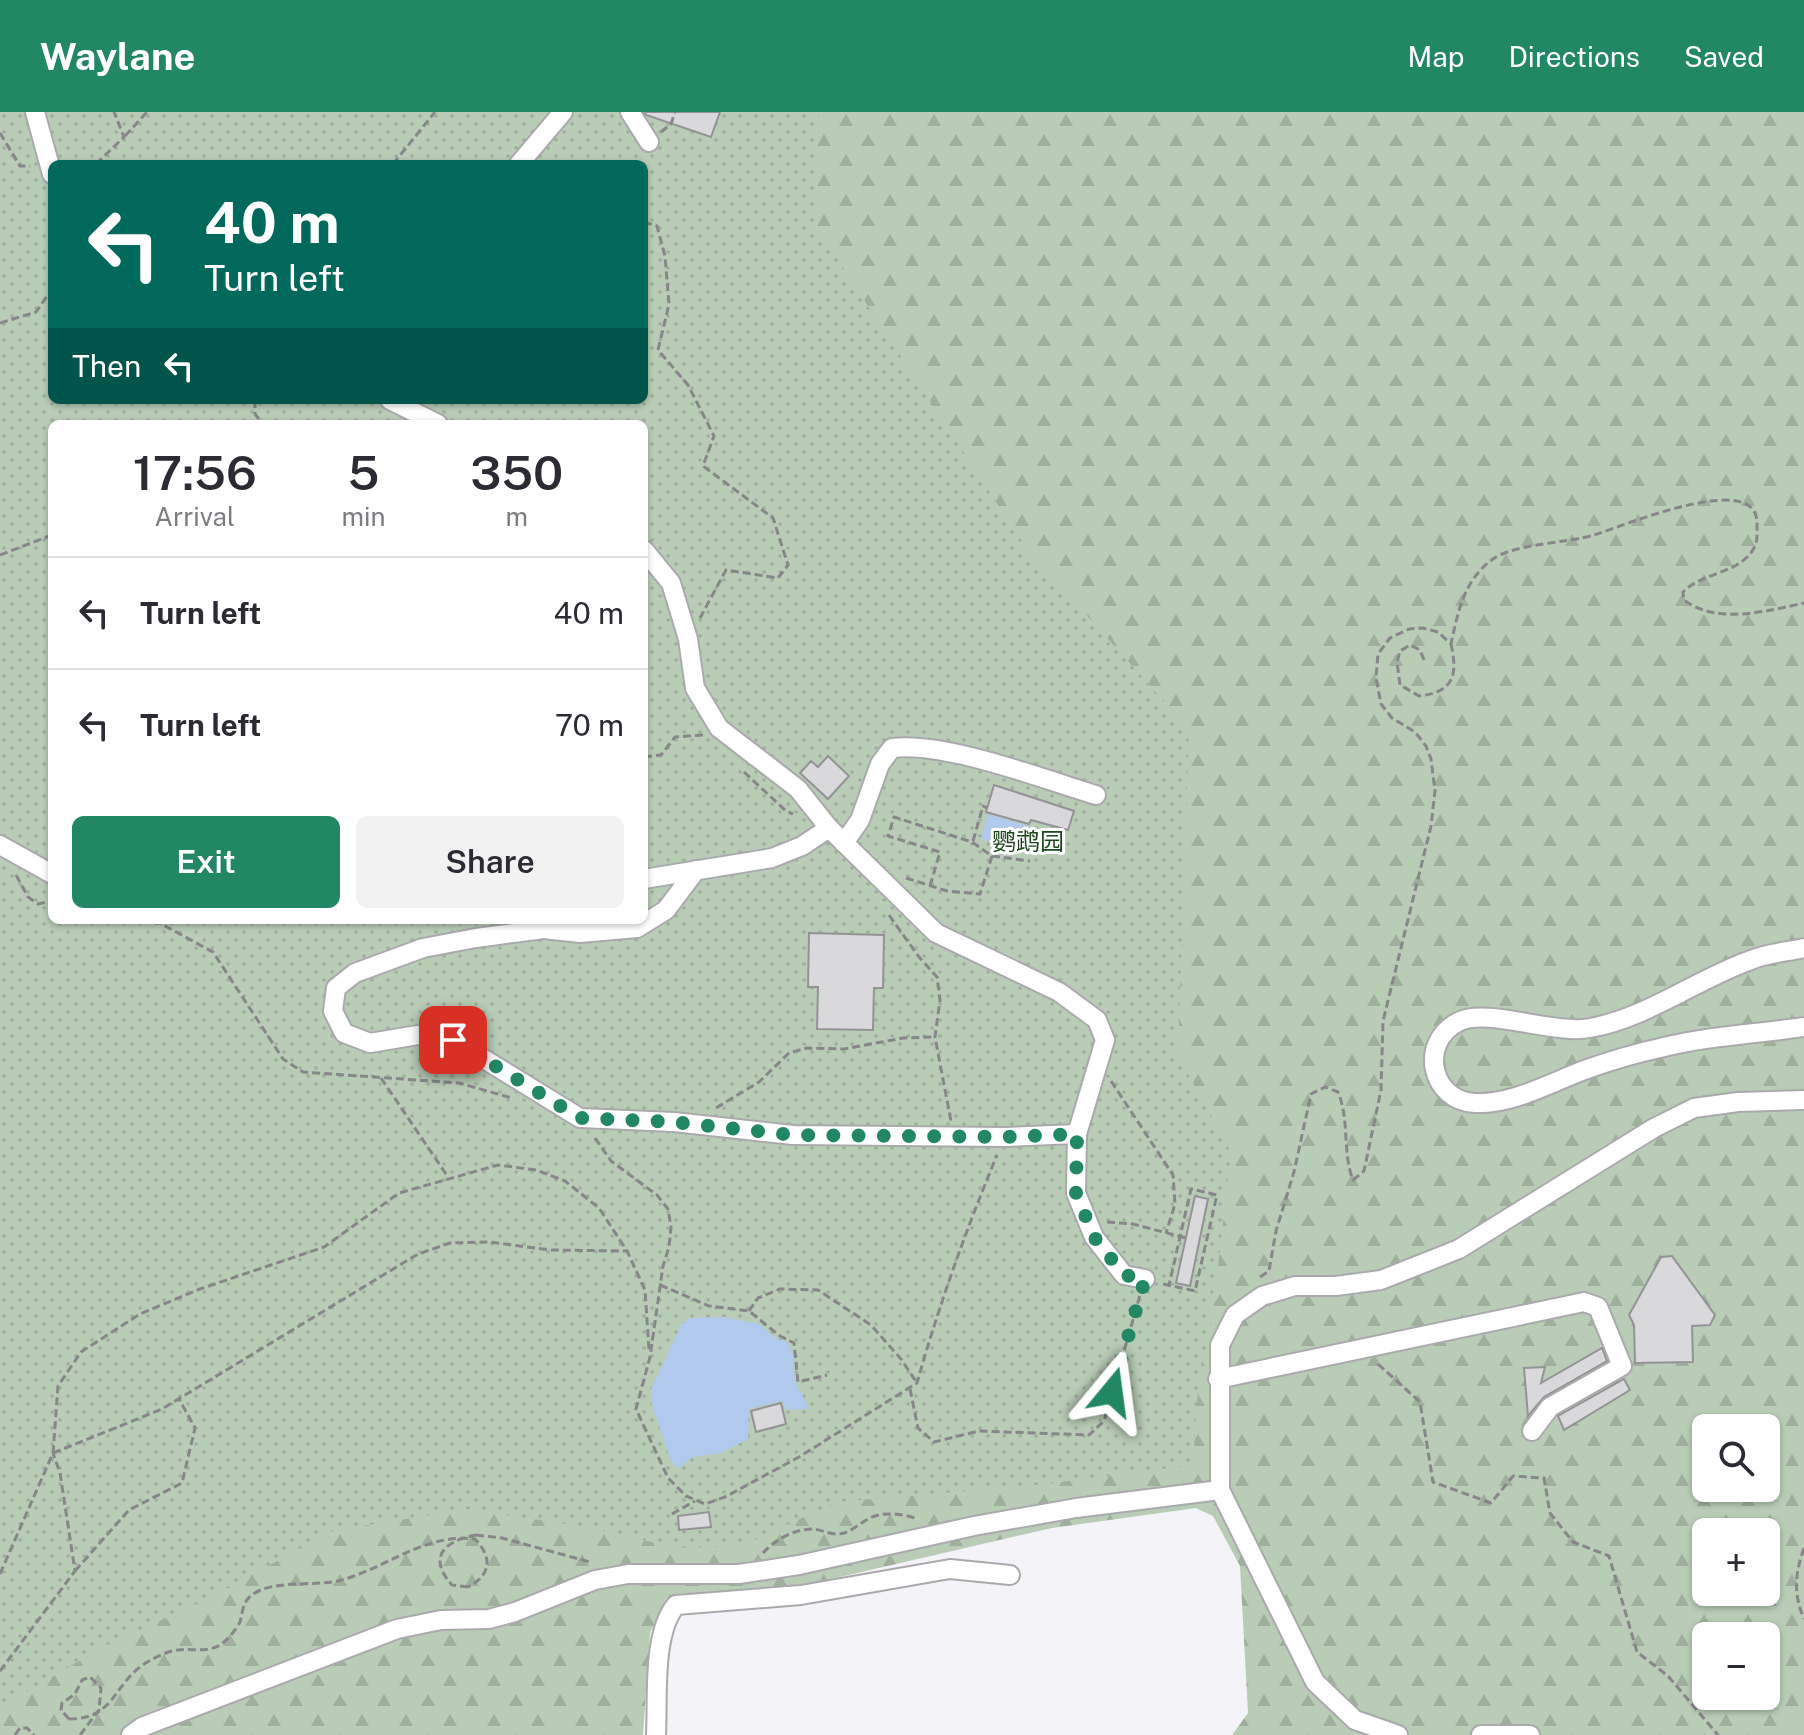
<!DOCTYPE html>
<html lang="en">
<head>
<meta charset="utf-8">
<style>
	body { margin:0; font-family:"Public Sans","Noto Sans SC",sans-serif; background:#f2f2f3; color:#2b2b33; height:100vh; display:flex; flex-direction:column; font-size:30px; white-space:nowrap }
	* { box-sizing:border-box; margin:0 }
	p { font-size:26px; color:#7c7c81 }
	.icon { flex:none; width:44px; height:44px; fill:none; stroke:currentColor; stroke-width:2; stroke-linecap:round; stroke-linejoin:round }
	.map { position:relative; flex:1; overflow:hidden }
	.side { position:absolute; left:48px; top:308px; width:600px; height:504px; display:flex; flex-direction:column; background:#fff; border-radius:12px; box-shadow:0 2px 6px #0004 }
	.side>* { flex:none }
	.banner { position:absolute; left:48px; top:48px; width:600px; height:244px; border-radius:12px; box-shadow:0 2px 6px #0004; background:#00695c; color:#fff; overflow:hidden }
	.buttons { position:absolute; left:1692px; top:1302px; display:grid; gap:16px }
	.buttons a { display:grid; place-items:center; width:88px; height:88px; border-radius:12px; background:#fff; box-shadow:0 2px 6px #0004; font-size:40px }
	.pin { position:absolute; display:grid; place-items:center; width:68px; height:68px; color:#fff; margin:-34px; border-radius:16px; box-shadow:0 4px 12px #0006 }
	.me { position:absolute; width:88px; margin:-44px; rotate:16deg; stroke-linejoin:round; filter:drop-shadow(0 0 6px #0008) }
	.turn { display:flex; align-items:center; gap:28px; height:168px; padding:0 24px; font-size:36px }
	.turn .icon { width:104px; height:104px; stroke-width:2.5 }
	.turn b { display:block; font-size:56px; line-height:68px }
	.then { display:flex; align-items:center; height:76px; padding:0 24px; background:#0003; gap:16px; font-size:30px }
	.eta { display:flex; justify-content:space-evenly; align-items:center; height:136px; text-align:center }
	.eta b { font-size:48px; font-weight:600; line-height:56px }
	.cta { display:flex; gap:16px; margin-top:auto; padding:16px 24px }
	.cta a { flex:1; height:92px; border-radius:12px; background:#228863; color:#fff; font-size:32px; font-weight:600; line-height:92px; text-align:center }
	.cta a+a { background:#f2f2f3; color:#2b2b33 }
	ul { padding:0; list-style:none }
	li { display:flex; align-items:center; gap:24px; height:112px; padding:0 24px; border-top:2px solid #e1e1e2 }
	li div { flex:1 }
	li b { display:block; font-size:30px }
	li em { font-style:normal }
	header { display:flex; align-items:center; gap:48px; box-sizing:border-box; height:112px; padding:0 40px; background:#228863; color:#fff }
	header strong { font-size:38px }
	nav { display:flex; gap:44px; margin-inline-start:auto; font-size:28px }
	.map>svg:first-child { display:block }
</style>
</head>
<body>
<header>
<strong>Waylane</strong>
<nav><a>Map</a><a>Directions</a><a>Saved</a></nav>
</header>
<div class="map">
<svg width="1804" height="1623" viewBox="0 0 1804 1623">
	<defs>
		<pattern id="forest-firs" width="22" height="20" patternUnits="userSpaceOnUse" patternTransform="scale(2)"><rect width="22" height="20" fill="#b8ccb6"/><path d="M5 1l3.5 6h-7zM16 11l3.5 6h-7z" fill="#9eaf9c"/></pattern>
		<pattern id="park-dots" width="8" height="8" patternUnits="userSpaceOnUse" patternTransform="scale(2)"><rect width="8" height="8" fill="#b8ccb6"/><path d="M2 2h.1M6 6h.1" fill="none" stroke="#9eaf9c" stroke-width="1.8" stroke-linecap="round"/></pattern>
	</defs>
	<rect width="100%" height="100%" fill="#f4f3f7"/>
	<path fill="url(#forest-firs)" fill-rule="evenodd" d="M0,0H1804V1623H1232L1248,1601L1240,1454L1213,1404L1196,1396L1052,1416L797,1475L667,1486L650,1521L643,1623H0ZM52,52H644V288H52ZM52,312H644V808H52ZM1706,1316H1766V1376H1706ZM1706,1420H1766V1480H1706ZM1706,1524H1766V1584H1706Z"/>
	<path fill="url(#park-dots)" fill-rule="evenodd" d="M0,0H819L815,113L1027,437L1189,617L1178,944L1231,1040L1216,1172L1210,1189L1211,1219L1199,1260L1193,1353L1038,1373L837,1390L741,1434L678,1436L586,1415L466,1397L332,1419L210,1486L103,1535L0,1595ZM52,52H644V288H52ZM52,312H644V808H52Z"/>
	<g fill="#b1c9ec">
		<path d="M988,702L1055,722L1049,743L1034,738L1033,743L981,727Z"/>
		<path d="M725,1205L759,1212L777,1227L788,1230L793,1244L795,1269L809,1297L786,1298L782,1289L749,1297L748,1327L721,1341L692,1345L678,1357L670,1347L651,1290V1277L681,1213L690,1206Z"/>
	</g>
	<g fill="#d9d9dc" stroke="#939396" stroke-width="2">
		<path d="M644,0H720L711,25L646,3Z"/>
		<path d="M828,644L849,664L828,687L800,661L811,649L818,655Z"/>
		<path d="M994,673L1074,699L1068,718L1031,708L1029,712L986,700Z"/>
		<path d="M809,821L884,823L883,876H874L873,918L817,917L818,875H808Z"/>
		<path d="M1195,1084L1208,1087L1190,1174L1176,1171Z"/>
		<path d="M1672,1144L1715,1203L1710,1213L1692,1214L1693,1250L1635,1251L1634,1213L1629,1203L1661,1145Z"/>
		<path d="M1602,1236L1607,1249L1544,1285L1528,1304L1524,1256L1545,1255L1541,1271Z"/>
		<path d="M1624,1267L1630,1278L1564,1318L1558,1304Z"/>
		<path d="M781,1291L786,1312L756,1320L751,1299Z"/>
		<path d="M709,1400L711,1415L679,1418L678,1404Z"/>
	</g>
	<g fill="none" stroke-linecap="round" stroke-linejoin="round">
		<defs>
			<g id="minor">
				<path d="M35,0L52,62"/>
				<path d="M630,0L649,30"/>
				<path d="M519,52L563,0"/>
				<path d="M390,288L438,312"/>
				<path d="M644,438L671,471L688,527L695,576L719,616L798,677L829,716L936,821L1059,880L1097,908L1105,928L1077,1022L1076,1081L1094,1125L1124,1163L1145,1167"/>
				<path d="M844,731L860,708L880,652L892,636C944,629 1043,667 1096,683"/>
				<path d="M0,733L52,762"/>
				<path d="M696,758L666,798L637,816L580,821L544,817L476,826L423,836L355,861L336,876L333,899L344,921L370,931L424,922L453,928L580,1006L674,1010L793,1023L1005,1025L1077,1022"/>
				<path d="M644,767L772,746L802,734L829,716"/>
				<path d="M1804,836C1787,840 1767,841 1751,848C1697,867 1647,906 1590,916C1553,923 1487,895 1458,910C1418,931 1431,989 1475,991C1514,993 1555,968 1590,956C1613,948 1637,941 1660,936C1706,924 1757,922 1804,915"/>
				<path d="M1218,1267L1584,1190L1598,1195L1622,1254L1550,1295L1532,1319"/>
				<path d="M131,1623L142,1615L397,1517L441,1508L489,1507L515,1500L595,1468L628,1462H739L799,1453L974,1414L1076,1396L1220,1378"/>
				<path d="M656,1623C658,1585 652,1522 676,1493L801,1483L950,1457L1010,1463"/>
				<path d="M1398,1623L1355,1608L1315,1570L1220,1378V1233L1235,1203L1262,1184L1295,1174H1336L1381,1168L1459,1137L1654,1016L1694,996L1738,990L1804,988"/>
				<path d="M1481,1623H1530"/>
			</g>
		</defs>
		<use href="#minor" stroke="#aaaaad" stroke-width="22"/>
		<g stroke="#878689" stroke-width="3" stroke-dasharray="8 4" stroke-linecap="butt">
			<path d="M661,20L671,12L675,0"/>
			<path d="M0,21L20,54H30"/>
			<path d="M125,24L147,0"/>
			<path d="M96,52L124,25L114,0"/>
			<path d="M393,52L435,0"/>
			<path d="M644,110L657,114L665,144L669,192L658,238L688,273L714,324L703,354L773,406L788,453L778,466L726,458L700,506"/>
			<path d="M0,211L36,200L52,177"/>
			<path d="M255,288V302L263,312"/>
			<path d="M0,443L52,423"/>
			<path d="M1424,548L1420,538L1410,533L1400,539L1397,550L1400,573L1419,584C1454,580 1458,563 1451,532"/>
			<path d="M644,645L661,643L675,625L703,623"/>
			<path d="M744,660L786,699L793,702"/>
			<path d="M973,729L983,694L987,696"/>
			<path d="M992,744L1030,749"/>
			<path d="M16,763L28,785L38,792L52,789"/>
			<path d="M906,766L947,779L980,782L992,744L972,730L894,705L888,724L940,740L930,774"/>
			<path d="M889,803L919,845L937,865L940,888L935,925L951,1009"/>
			<path d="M154,808L213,840L283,947L303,960L459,971L512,986"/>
			<path d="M381,966L448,1065"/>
			<path d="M1111,969L1173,1063L1175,1092L1166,1121"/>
			<path d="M716,996L759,970L789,941L807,936L844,937L903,926L935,925"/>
			<path d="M595,1026L611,1049L657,1083L668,1097L671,1115L669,1135L663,1154L650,1245L636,1297L668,1366L686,1384L705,1392L725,1385L799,1345L917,1271C939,1193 966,1118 997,1043"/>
			<path d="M1107,1110L1133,1112L1186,1126"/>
			<path d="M1260,1165L1269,1159L1276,1119L1294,1060L1311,982L1325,975L1338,980C1350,1009 1342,1040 1353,1068L1364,1059L1381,978L1383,909L1431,714L1435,679L1431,647L1426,634L1415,620L1392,606L1381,592L1376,566L1378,542L1390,526L1409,517L1423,516L1438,520L1451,532C1458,499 1464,468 1493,447C1513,432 1567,431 1594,423C1621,415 1759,356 1757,412C1757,420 1758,429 1754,436C1740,462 1702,460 1683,480L1684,488C1717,513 1767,499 1804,491"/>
			<path d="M1163,1172L1195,1179L1217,1083L1191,1077L1169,1173"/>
			<path d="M660,1173L709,1194L749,1199L780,1224L794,1231L798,1270L827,1263"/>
			<path d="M749,1199L758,1186L780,1177L818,1178L871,1213L901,1247L917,1271"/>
			<path d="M1378,1252L1420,1290L1433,1370L1491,1391L1513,1364L1544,1366L1550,1401L1573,1430L1609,1444L1637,1540L1668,1564L1718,1623"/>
			<path d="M910,1277L918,1316L934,1330L979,1319L1089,1323L1104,1309L1140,1183"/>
			<path d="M53,1341L162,1297L418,1142L450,1131L489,1130L551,1138L627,1139"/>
			<path d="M672,1402L695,1389"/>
			<path d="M476,1423L502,1426L590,1450"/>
			<path d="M1804,1436C1795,1462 1793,1481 1804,1507"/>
			<path d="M763,1441C774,1428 795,1417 812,1417C820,1417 828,1422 837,1422C850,1422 858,1412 870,1406C885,1399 903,1402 918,1407"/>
			<path d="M75,1459L129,1398L182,1371L195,1316L179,1287"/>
			<path d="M0,1462L53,1341L58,1274L81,1240L140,1202L200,1177L324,1135L399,1081L498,1053L536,1058L565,1069L599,1096L627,1139L645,1178L649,1238"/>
			<path d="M0,1559L75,1459L60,1361L53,1341"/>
			<path d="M69,1607C117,1607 112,1570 149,1549C158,1544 168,1539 178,1538C194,1536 212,1542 225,1529C230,1525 237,1516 240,1510C243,1500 242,1490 252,1483C272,1467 317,1475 342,1468C388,1455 425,1421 475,1427C493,1446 491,1463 468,1475"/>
			<path d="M15,1623L20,1616H27L34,1623"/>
		</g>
		<use href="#minor" stroke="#fff" stroke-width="18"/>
		<g stroke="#878689" stroke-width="3" stroke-dasharray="8 4" stroke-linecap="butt">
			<path d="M468,1475L452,1473C427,1445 444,1429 476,1423"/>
			<path d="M69,1607L61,1598L62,1591L75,1582L82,1568L90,1565L101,1576L99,1598L80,1623"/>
		</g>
	</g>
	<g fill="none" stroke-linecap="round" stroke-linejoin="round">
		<path stroke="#228863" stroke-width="14" stroke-dasharray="0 25.2" d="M453,928L580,1006L674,1010L793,1023L1005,1025L1077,1022L1076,1081L1094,1125L1124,1163L1145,1167L1112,1280"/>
	</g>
	<g text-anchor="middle" stroke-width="6" stroke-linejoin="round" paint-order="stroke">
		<g font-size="24" fill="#1d461a" stroke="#fff">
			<text x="1028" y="738">鹦鹉园</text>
		</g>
	</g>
</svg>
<div class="buttons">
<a><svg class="icon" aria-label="search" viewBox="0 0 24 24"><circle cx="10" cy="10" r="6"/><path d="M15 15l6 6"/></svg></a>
<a>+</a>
<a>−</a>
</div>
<div class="pin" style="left:453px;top:928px;background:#d93025"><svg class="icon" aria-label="arrive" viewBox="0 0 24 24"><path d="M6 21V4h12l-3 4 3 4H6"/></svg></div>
<svg class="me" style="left:1112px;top:1280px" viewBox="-20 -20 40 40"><path d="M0-17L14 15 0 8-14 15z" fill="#228863" stroke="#fff" stroke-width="4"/></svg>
<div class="banner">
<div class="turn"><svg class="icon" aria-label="left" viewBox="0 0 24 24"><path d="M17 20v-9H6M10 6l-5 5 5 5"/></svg><div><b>40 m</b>Turn left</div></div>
<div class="then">Then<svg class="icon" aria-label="left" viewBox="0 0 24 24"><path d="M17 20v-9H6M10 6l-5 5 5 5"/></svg></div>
</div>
<section class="side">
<div class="eta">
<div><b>17:56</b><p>Arrival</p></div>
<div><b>5</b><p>min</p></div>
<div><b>350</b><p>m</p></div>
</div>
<ul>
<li><svg class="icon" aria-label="left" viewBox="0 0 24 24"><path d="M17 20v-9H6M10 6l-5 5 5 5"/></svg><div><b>Turn left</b></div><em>40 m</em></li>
<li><svg class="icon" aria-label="left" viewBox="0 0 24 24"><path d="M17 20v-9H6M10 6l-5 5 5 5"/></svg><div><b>Turn left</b></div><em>70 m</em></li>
</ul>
<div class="cta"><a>Exit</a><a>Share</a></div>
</section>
</div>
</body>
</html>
